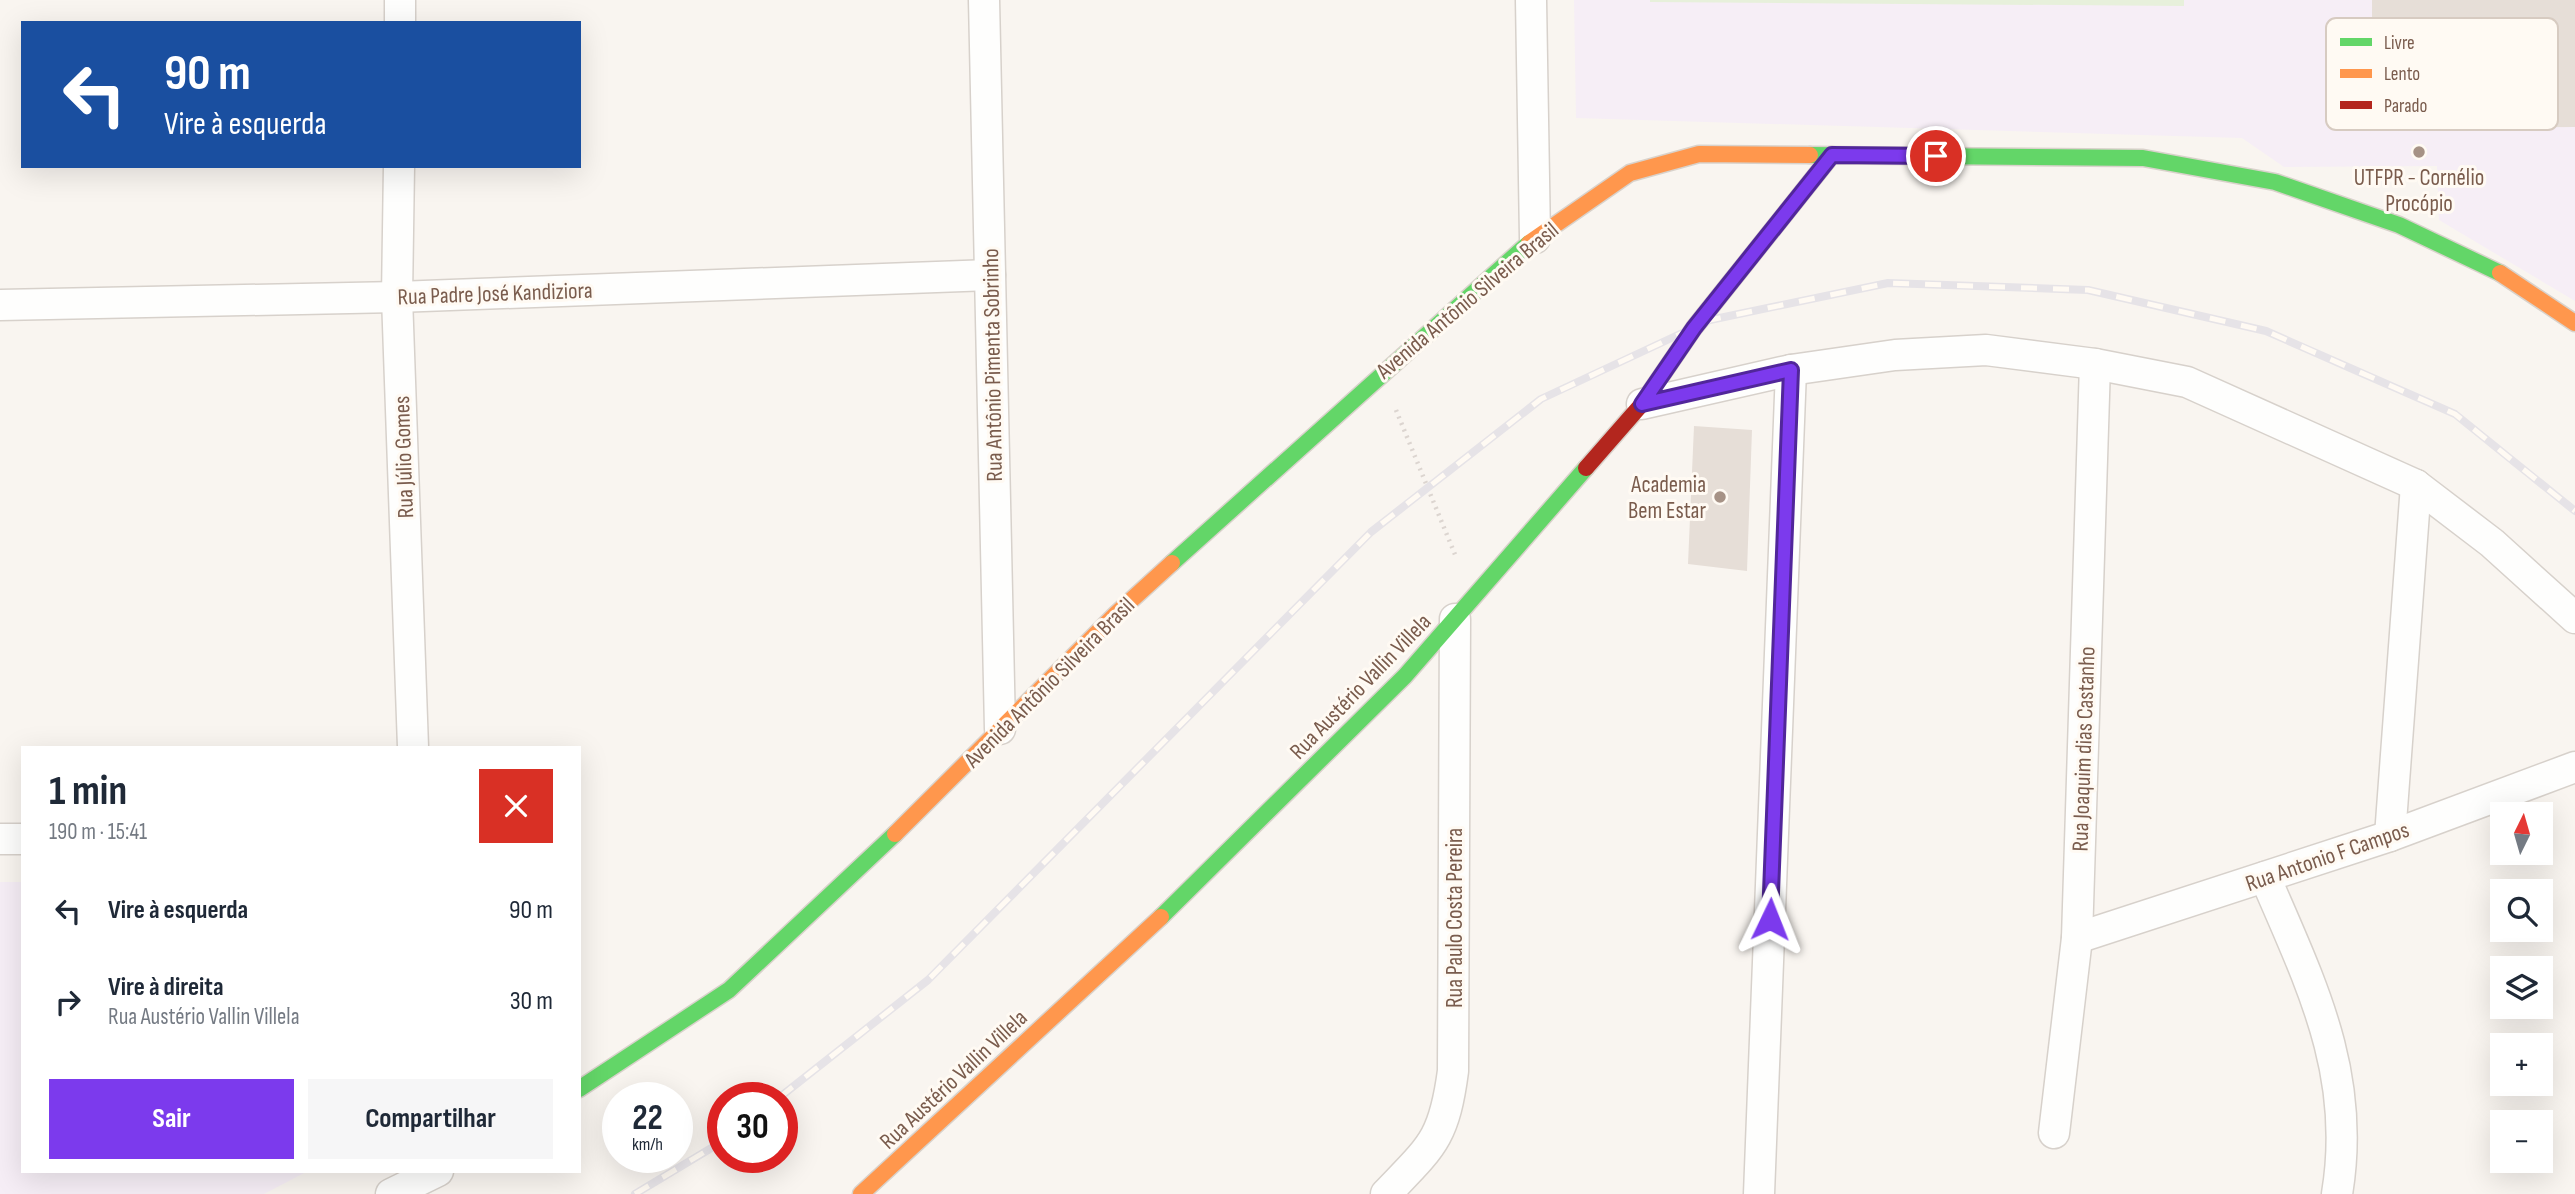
<!DOCTYPE html>
<html lang="pt">
<head>
<meta charset="utf-8">
<style>
	body { margin:0; font-family:"Sofia Sans Condensed",sans-serif; background:#f6f6f7; color:#1f2937; height:100vh; display:flex; flex-direction:column; font-size:26px; white-space:nowrap }
	* { box-sizing:border-box; margin:0 }
	p { font-size:23px; color:#747a83 }
	.icon { flex:none; width:38px; height:38px; fill:none; stroke:currentColor; stroke-width:2; stroke-linecap:round; stroke-linejoin:round }
	.map { position:relative; flex:1; overflow:hidden }
	.details { position:absolute; left:21px; top:746px; width:560px; height:427px; display:flex; flex-direction:column; background:#fff; border-radius:0px; box-shadow:0 7px 28px #0002 }
	.details>* { flex:none }
	.guide { position:absolute; left:21px; top:21px; width:560px; height:147px; border-radius:0px; box-shadow:0 7px 28px #0002; background:#1a4fa0; color:#fff; overflow:hidden }
	.needle { width:46px; rotate:5deg }
	.controls { position:absolute; left:2490px; top:802px; display:grid; gap:14px }
	.controls a { display:grid; place-items:center; width:63px; height:63px; border-radius:0px; background:#fff; box-shadow:0 7px 28px #0002; font-size:35px }
	.speed { position:absolute; left:602px; top:1082px; display:flex; gap:14px; font-size:35px; font-weight:700; text-align:center }
	.speed>* { display:grid; place-content:center; width:91px; height:91px; border-radius:50%; background:#fff; box-shadow:0 7px 28px #0002; line-height:1 }
	.speed small { font-size:18px; font-weight:400 }
	.speed .limit { border:10px solid #d22; background:#fff; color:#111 }
	.pin { position:absolute; display:grid; place-items:center; width:60px; height:60px; color:#fff; margin:-30px; border:4px solid #fff; border-radius:50%; box-shadow:0 2px 7px #0007 }
	.me { position:absolute; width:77px; margin:-38px; rotate:2deg; stroke-linejoin:round; filter:drop-shadow(0 0 5px #0008) }
	.turn { display:flex; align-items:center; gap:24px; height:147px; padding:0 28px; font-size:32px }
	.turn .icon { width:91px; height:91px; stroke-width:2.5 }
	.turn b { display:block; font-size:49px; line-height:60px }
	.round { display:grid; place-items:center; flex:none; width:74px; height:74px; border-radius:0px; background:#f6f6f7 }
	.summary { display:flex; align-items:center; justify-content:space-between; height:119px; padding:0 28px }
	h1 { font-size:42px; font-weight:700; line-height:52px }
	.button { display:flex; gap:14px; margin-top:auto; padding:14px 28px }
	.button a { flex:1; height:80px; border-radius:0px; background:#7c3aed; color:#fff; font-size:28px; font-weight:700; line-height:80px; text-align:center }
	.button a+a { background:#f6f6f7; color:#1f2937 }
	ul { padding:0; list-style:none }
	li { display:flex; align-items:center; gap:21px; height:91px; padding:0 28px }
	li div { flex:1 }
	li b { display:block; font-size:26px }
	li em { font-style:normal }
	.map>svg:first-child { display:block }
</style>
</head>
<body>
<div class="map">
<svg width="2575" height="1194" viewBox="0 0 2575 1194">
	<rect width="100%" height="100%" fill="#f9f5f0"/>
	<g fill="#f6eef6">
		<path d="M1574,0H2575V301L2439,220L2437,166L2284,167L2242,138L1576,118Z"/>
		<path d="M0,882H23V1171H308L264,1194H0Z"/>
	</g>
	<path fill="#e7f0db" d="M1650,0H2184V6L1650,2Z"/>
	<g fill="#e6ded7">
		<path d="M2372,0H2575V127L2372,128Z"/>
		<path d="M1694,426L1752,430L1747,571L1688,564Z"/>
	</g>
	<g fill="none" stroke-linecap="round" stroke-linejoin="round">
		<defs>
			<g id="street">
				<path d="M984,0L1000,729"/>
				<path d="M1531,0L1535,238"/>
				<path d="M400,23V0"/>
				<path d="M399,166L397,297L413,747"/>
				<path d="M0,305L397,297L990,275"/>
				<path d="M1642,404L1791,370L1895,355L1986,350L2095,364L2187,382L2416,485L2492,543L2575,618"/>
				<path d="M2390,836L2416,485"/>
				<path d="M0,839H23"/>
				<path d="M2265,877C2311,984 2357,1074 2337,1194"/>
				<path d="M2077,938L2390,836L2575,767"/>
				<path d="M2054,1133L2077,938L2095,364"/>
				<path d="M391,1194L438,1171"/>
				<path d="M1386,1194C1432,1146 1444,1139 1453,1071L1455,619"/>
				<path d="M1759,1194L1791,370"/>
			</g>
			<g id="fast">
				<path d="M1810,155L2143,158L2275,182L2399,225L2500,273"/>
				<path d="M1172,563L1529,243"/>
				<path d="M1161,917L1405,676L1586,468"/>
				<path d="M579,1089L729,990L895,834"/>
			</g>
			<g id="slow">
				<path d="M1529,243L1630,173L1699,154L1810,155"/>
				<path d="M2500,273L2575,323"/>
				<path d="M895,834L1116,614L1172,563"/>
				<path d="M861,1194L1161,917"/>
			</g>
			<path id="jam" d="M1586,468L1642,404L1694,328L1832,155"/>
		</defs>
		<use href="#street" stroke="#d7d1cb" stroke-width="33"/>
		<use href="#fast" stroke="#d9d2cb" stroke-width="19"/>
		<use href="#slow" stroke="#d9d2cb" stroke-width="19"/>
		<use href="#jam" stroke="#d9d2cb" stroke-width="19"/>
		<path stroke="#dcd5d0" stroke-width="4.5" stroke-dasharray="2 5" stroke-linecap="butt" d="M1396,410L1456,557"/>
		<use href="#street" stroke="#fefefd" stroke-width="30"/>
		<use href="#fast" stroke="#63d668" stroke-width="16"/>
		<use href="#slow" stroke="#ff974d" stroke-width="16"/>
		<use href="#jam" stroke="#b3261e" stroke-width="16"/>
		<defs>
			<g id="rail">
				<path d="M780,1097L928,980L1371,532L1541,399L1710,320L1888,283L2088,290L2266,331L2455,414L2575,511"/>
				<path d="M635,1194L723,1141"/>
			</g>
		</defs>
		<use href="#rail" stroke="#e6e3e7" stroke-width="8"/>
		<use href="#rail" stroke="#fffaf3" stroke-width="5" stroke-dasharray="16" stroke-linecap="butt"/>
	</g>
	<g fill="none" stroke-linecap="round" stroke-linejoin="round">
		<defs>
			<path id="route" d="M1770,919L1791,370L1642,404L1694,328L1832,155L1936,156"/>
		</defs>
		<use href="#route" stroke="#51269a" stroke-width="18"/>
		<use href="#route" stroke="#7c3aed" stroke-width="12"/>
	</g>
	<g fill="#a69286" stroke="#fffaf3" stroke-width="2.5">
		<circle cx="2419" cy="152" r="7"/>
		<circle cx="1720" cy="497" r="7"/>
	</g>
	<g text-anchor="middle" stroke-width="6" stroke-linejoin="round" paint-order="stroke">
		<g font-size="23" fill="#7a5c4d" stroke="#fffaf3">
			<text x="2419" y="185">UTFPR - Cornélio<tspan x="2419" dy="26">Procópio</tspan></text>
			<text x="1706" y="492" text-anchor="end">Academia<tspan x="1706" dy="26">Bem Estar</tspan></text>
		</g>
		<g font-size="23" fill="#7a5c4d" stroke="#fffaf3">
			<text transform="translate(495 293) rotate(-2)" y="8">Rua Padre José Kandiziora</text>
			<text transform="translate(1467 300) rotate(-40)" y="8">Avenida Antônio Silveira Brasil</text>
			<text transform="translate(992 365) rotate(-91)" y="8">Rua Antônio Pimenta Sobrinho</text>
			<text transform="translate(403 457) rotate(-92)" y="8">Rua Júlio Gomes</text>
			<text transform="translate(1049 682) rotate(-45)" y="8">Avenida Antônio Silveira Brasil</text>
			<text transform="translate(1360 686) rotate(-46)" y="8">Rua Austério Vallin Villela</text>
			<text transform="translate(2083 749) rotate(-88)" y="8">Rua Joaquim dias Castanho</text>
			<text transform="translate(2327 856) rotate(-19)" y="8">Rua Antonio F Campos</text>
			<text transform="translate(1454 918) rotate(-90)" y="8">Rua Paulo Costa Pereira</text>
			<text transform="translate(953 1079) rotate(-43)" y="8">Rua Austério Vallin Villela</text>
		</g>
	</g>
	<rect x="2326" y="18" width="232" height="112" rx="10" fill="#fffaf3" stroke="#d7cbc1" stroke-width="2"/>
	<rect x="2340" y="38" width="32" height="8" fill="#63d668"/>
	<rect x="2340" y="69" width="32" height="9" fill="#ff974d"/>
	<rect x="2340" y="101" width="32" height="8" fill="#b3261e"/>
	<g font-size="19" fill="#7a5c4d">
		<text x="2384" y="49">Livre</text>
		<text x="2384" y="80">Lento</text>
		<text x="2384" y="112">Parado</text>
	</g>
</svg>
<div class="controls">
<a><svg class="needle" viewBox="-14 -14 28 28"><path d="M0-13l5 13h-10z" fill="#e53935"/><path d="M0 13l5-13h-10z" fill="#747a83"/></svg></a>
<a><svg class="icon" aria-label="search" viewBox="0 0 24 24"><circle cx="10" cy="10" r="6"/><path d="M15 15l6 6"/></svg></a>
<a><svg class="icon" aria-label="layers" viewBox="0 0 24 24"><path d="M12 4l9 5-9 5-9-5zM3 14l9 5 9-5"/></svg></a>
<a>+</a>
<a>−</a>
</div>
<div class="speed"><div>22<small>km/h</small></div><div class="limit">30</div></div>
<div class="pin" style="left:1936px;top:156px;background:#d93025"><svg class="icon" aria-label="arrive" viewBox="0 0 24 24"><path d="M6 21V4h12l-3 4 3 4H6"/></svg></div>
<svg class="me" style="left:1770px;top:919px" viewBox="-20 -20 40 40"><path d="M0-17L14 15 0 8-14 15z" fill="#7c3aed" stroke="#fff" stroke-width="4"/></svg>
<div class="guide">
<div class="turn"><svg class="icon" aria-label="left" viewBox="0 0 24 24"><path d="M17 20v-9H6M10 6l-5 5 5 5"/></svg><div><b>90 m</b>Vire à esquerda</div></div>
</div>
<section class="details">
<div class="summary"><div><h1>1 min</h1><p>190 m · 15:41</p></div><a class="round" style="background:#d93025;color:#fff"><svg class="icon" aria-label="close" viewBox="0 0 24 24"><path d="M6 6l12 12M18 6L6 18"/></svg></a></div>
<ul>
<li><svg class="icon" aria-label="left" viewBox="0 0 24 24"><path d="M17 20v-9H6M10 6l-5 5 5 5"/></svg><div><b>Vire à esquerda</b></div><em>90 m</em></li>
<li><svg class="icon" aria-label="right" viewBox="0 0 24 24"><path d="M7 20v-9h11M14 6l5 5-5 5"/></svg><div><b>Vire à direita</b><p>Rua Austério Vallin Villela</p></div><em>30 m</em></li>
</ul>
<div class="button"><a>Sair</a><a>Compartilhar</a></div>
</section>
</div>
</body>
</html>
